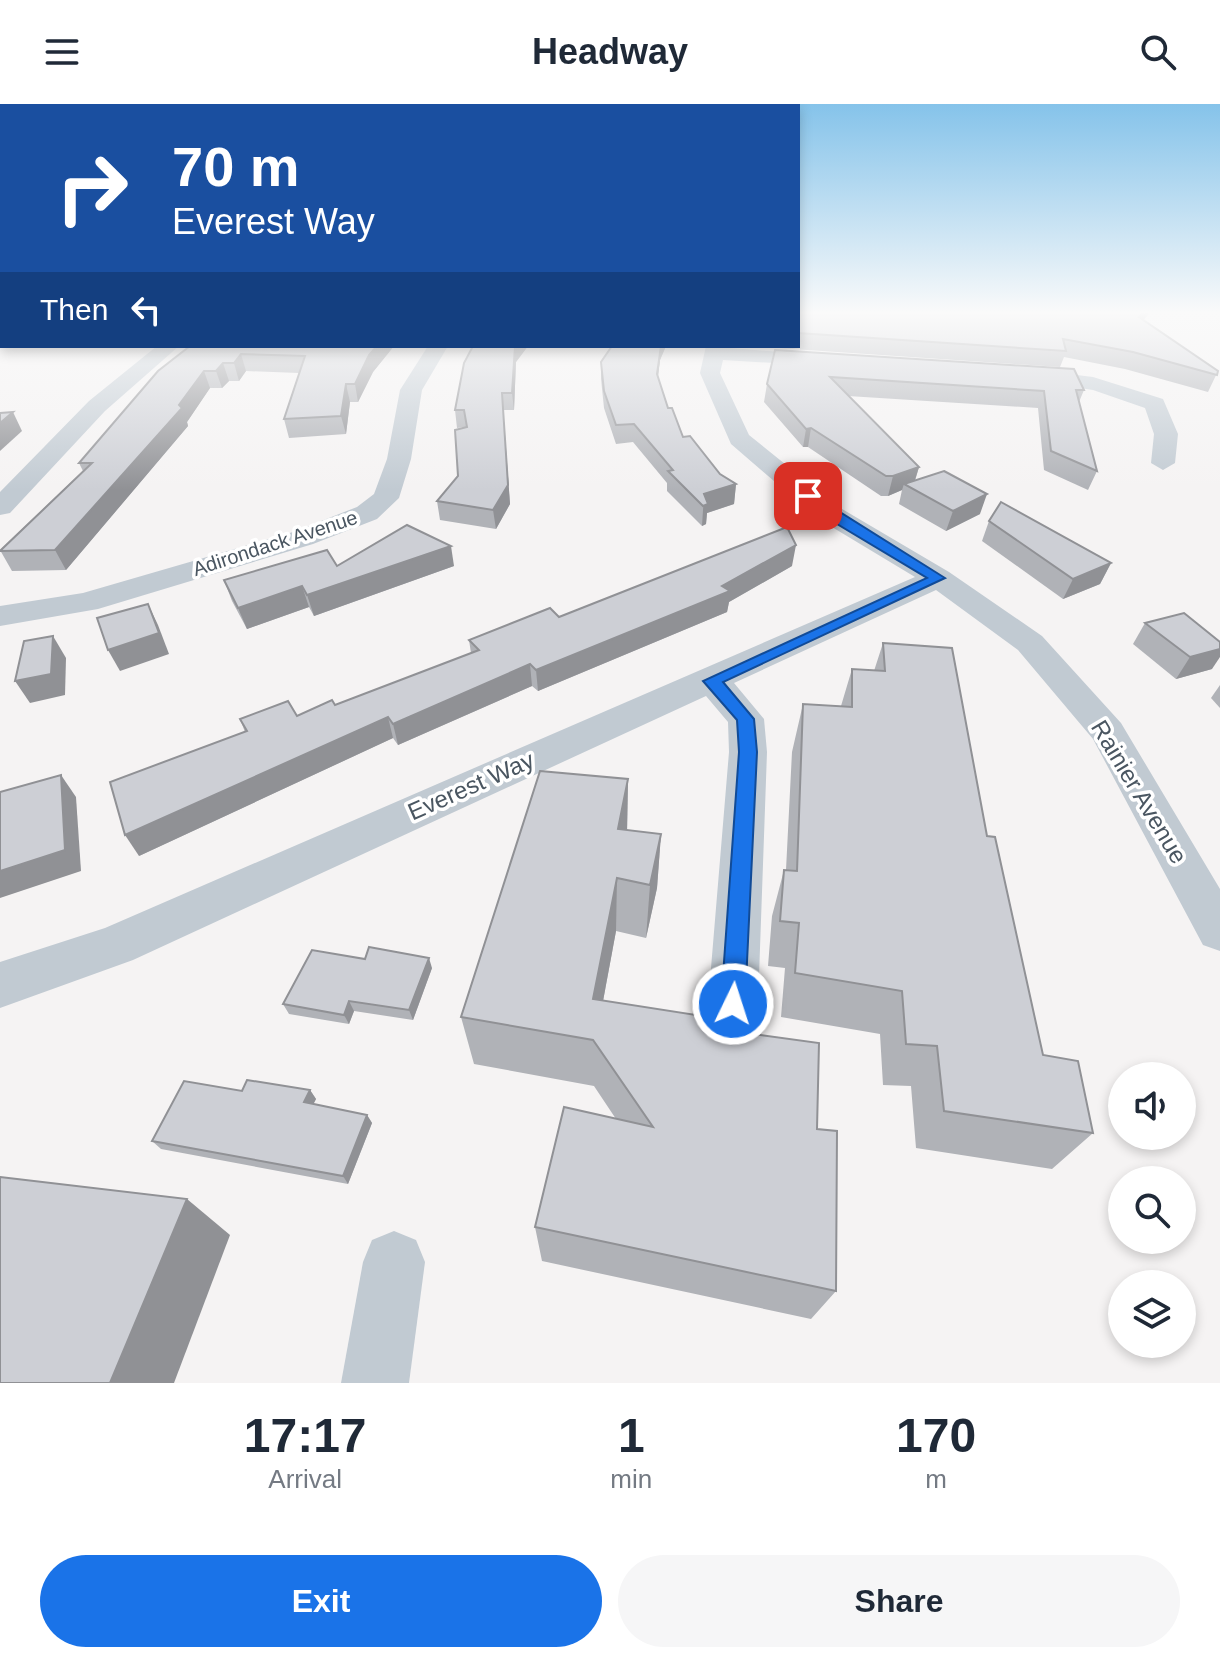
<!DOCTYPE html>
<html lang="en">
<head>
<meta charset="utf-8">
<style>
	body { margin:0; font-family:Helvetica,sans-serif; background:#f6f6f7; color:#1f2937; height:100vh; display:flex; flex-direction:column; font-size:30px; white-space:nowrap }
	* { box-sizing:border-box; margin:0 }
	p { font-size:26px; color:#747a83 }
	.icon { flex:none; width:44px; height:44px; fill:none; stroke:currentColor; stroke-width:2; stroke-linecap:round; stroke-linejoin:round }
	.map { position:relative; height:1279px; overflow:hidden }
	.sheet { display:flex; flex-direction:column; background:#fff; flex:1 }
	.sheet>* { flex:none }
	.banner { position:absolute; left:0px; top:0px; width:800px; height:244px; box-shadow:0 4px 12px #0003; background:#1a4fa0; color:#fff; overflow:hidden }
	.buttons { position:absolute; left:1108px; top:958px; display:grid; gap:16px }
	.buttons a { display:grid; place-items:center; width:88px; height:88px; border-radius:50%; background:#fff; box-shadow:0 4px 12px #0003; font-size:40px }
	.pin { position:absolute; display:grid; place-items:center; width:68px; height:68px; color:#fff; margin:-34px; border-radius:16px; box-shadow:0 4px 12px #0006 }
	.me { position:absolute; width:88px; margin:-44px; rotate:4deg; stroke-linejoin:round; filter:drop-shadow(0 0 6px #0008) }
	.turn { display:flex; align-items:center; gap:28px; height:168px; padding:0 40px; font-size:36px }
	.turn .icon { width:104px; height:104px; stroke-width:2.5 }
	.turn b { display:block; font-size:56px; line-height:68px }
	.then { display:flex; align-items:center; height:76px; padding:0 40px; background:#0003; gap:16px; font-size:30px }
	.eta { display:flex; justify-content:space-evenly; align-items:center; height:136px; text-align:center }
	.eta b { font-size:48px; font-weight:800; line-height:56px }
	.action { display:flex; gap:16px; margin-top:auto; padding:16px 40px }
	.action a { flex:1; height:92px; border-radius:48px; background:#1a73e8; color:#fff; font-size:32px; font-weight:800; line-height:92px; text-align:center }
	.action a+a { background:#f6f6f7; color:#1f2937 }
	header { display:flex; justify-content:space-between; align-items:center; height:104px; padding:0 40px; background:#fff; font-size:36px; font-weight:800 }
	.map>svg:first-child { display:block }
</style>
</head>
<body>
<header><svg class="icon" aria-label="menu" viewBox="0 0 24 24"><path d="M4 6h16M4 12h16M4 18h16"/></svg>Headway<svg class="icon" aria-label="search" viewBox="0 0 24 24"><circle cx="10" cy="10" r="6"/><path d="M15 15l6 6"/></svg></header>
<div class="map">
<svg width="1220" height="1279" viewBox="0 0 1220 1279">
	<rect width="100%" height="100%" fill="#f5f3f3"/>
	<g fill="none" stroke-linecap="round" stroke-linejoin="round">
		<g fill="#c1cad2" fill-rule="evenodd">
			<path d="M157,242H179L105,307L10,409L0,411V388L89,297Z"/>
			<path d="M428,242H448L422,286L411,355L399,394L377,415L313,440L98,505L0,522V502L83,489L293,428L357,403L374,390L387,355L400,286Z"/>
			<path d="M706,242L830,252L833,256L830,260L823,262L723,256L720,269L749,331L837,402L949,468L1042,532L1121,619L1220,785V847L1203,841L1093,635L1018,546L936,486L734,579L764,615L767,648L758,900L751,917L733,923L715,917L708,900L729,648L728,618L706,592L133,856L0,904V858L105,824L915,473L817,414L731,340L700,269Z"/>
			<path d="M1028,265L1093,273L1163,295L1178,330L1175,359L1163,366L1151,359L1154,330L1145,304L1093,286L1021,275L1018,271L1021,267Z"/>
			<path d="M394,1127L416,1136L425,1158L409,1279H341L363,1158L372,1136Z"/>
		</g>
	</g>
	<g fill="#b0b2b7">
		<rect x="0" y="207" width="2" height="21"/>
		<path d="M798,207H1151L1144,216L1218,267L1208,288L1125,265L1064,253L1060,263L778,244V242H798Z"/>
		<path d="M190,242H394L373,268L358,298H350L346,330L289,334L284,315L299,269L246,267L239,277H229L222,284H210L187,318L188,322L66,466L12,467L0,446L83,367L79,359Z"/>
		<path d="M473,242H528L516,258L514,306H503L510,400L496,425L440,416L437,397L458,372L465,323L457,324L455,306Z"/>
		<path d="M612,242H666L660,256L658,273L668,304L683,333L720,370L736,380L734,400L707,409L706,420L702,422L667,387V379L633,338L616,340L604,304L601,275V258Z"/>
		<path d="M775,246L1084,286L1079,298L1097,367L1088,386L1044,366L1038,304L848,292L919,363L915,377L980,410L946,427L899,400L902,386L888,392H881L808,343H803L764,298L767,280Z"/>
		<path d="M989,417L1111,459L1100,480L1063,495L982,437Z"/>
		<path d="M337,462H454L314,512L309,503L247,525L232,497L224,476Z"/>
		<path d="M792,462L729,498L727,508L538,587L532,582L398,641L393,634L139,752L245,628L240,615L297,612L335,601L471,549L469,536L559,513Z"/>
		<path d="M1145,519L1212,565L1176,575L1133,540Z"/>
		<path d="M883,539L987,732L1043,951L1093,1029L1052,1065L916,1044L911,982L883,981L880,930L781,913L785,864L768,862L772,812L784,766H786L792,648L803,600L841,602L852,565L874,567Z"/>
		<path d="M1220,581V604L1211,594Z"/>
		<path d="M628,675L627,726L661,730L657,784L646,834L616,827L603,897L708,924L817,1025L836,1187L811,1215L542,1157L535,1123L616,1015L594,982L474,960L461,913Z"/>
		<path d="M365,855L432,864L413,916L354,907L349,920L289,910L283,900Z"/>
		<path d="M310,986L316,995L313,1000L367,1011L372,1019L348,1080L161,1045L152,1037L242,987Z"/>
	</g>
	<g fill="#909195">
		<path d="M1145,207H1151L1132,229L1139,213Z"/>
		<path d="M377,242H394L373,268L358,298L355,280L369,251Z"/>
		<path d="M515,242H528L516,258L514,306L512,289Z"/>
		<path d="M661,242H666L660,256L656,287L657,270Z"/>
		<path d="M241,250L246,267L239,277L234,259Z"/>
		<path d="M223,259L229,277L222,284L216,267Z"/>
		<path d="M204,267L210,284L187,318L188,322L66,466L55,446L179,301Z"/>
		<path d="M346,280L350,298L346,330L341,312Z"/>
		<path d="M502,289L510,400L496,425L493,406Z"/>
		<path d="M13,308L22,327L0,347V319Z"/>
		<path d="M811,324L808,343H803L806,325Z"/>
		<path d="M919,363L913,382L904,380L902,386L888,392L893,372Z"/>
		<path d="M736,380L734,400L707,409L706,420L702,422L704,390Z"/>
		<path d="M987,390L980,410L946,427L953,407Z"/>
		<path d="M796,441L792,462L729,498L727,508L538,587L536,566L722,482Z"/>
		<path d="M451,442L454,462L314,512L307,491Z"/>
		<path d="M1111,459L1100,480L1063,495L1073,475Z"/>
		<path d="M302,482L309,503L247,525L238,504Z"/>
		<path d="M148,500L158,521L169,550L120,567L108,546Z"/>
		<path d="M53,532L66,554L65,591L30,599L15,577Z"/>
		<path d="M1220,545V553L1212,565L1176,575L1190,553Z"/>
		<path d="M530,560L532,582L398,641L393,620Z"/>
		<path d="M388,613L393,634L139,752L125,731Z"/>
		<path d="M61,671L76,693L81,767L0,794V767Z"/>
		<path d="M628,675L627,730L618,725Z"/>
		<path d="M661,730L657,784L646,834L650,781Z"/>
		<path d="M617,774L616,827L595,940L593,895Z"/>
		<path d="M429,854L432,864L413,916L409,906Z"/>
		<path d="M349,897L354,907L349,920L344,911Z"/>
		<path d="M310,986L316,995L310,1007L304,998Z"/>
		<path d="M367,1011L372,1019L348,1080L343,1072Z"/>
		<path d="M187,1095L230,1131L174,1279H110Z"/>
	</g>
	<g fill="#cdcfd5" stroke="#909195" stroke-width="2">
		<path d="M798,207H1145L1139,213L1218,267L1217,271L1133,248L1063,235L1066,247L798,229Z"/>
		<path d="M190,242H377L369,251L355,280H346L341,312L284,315L305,252L241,250L234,259H223L216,267H204L179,301L182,304L55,446L0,447L92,359H79L158,267Z"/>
		<path d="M473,242H515L512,289H502L508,381L493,406L437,397L458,372L455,326L467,323L464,306H455L464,259Z"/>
		<path d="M612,242H661L657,270L668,304H672L683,333L690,332L720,370L736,380L704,390L708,400L703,402L668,367L673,366L634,320L616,321L604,287L601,258Z"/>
		<path d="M775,246L1074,265L1084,286H1076L1097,367L1051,347L1044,287L830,273L919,363L893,372H886L811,324L806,325L767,280Z"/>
		<path d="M13,308L0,319V309Z"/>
		<path d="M944,367L987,390L953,407L904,380Z"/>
		<path d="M1001,398L1111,459L1073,475L989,417Z"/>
		<path d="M407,421L451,442L307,491L302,482L238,504L224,476L327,446L337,462Z"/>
		<path d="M787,423L796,441L722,482L730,487L536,566L530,560L393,620L388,613L125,731L110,678L247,627L240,615L288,597L297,612L332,596L335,601L479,546L469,536L550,504L559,513Z"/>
		<path d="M148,500L159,529L108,546L97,514Z"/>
		<path d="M1184,509L1220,538V545L1190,553L1145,519Z"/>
		<path d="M53,532L51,570L15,577L24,537Z"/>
		<path d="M883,539L952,544L987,732L995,733L1043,951L1078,957L1093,1029L944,1007L937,942L906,940L902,887L795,869L799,819L780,817L784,766L797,767L803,600L852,603V565L885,567Z"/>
		<path d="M540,667L628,675L618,725L661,730L650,781L617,774L593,895L709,913L708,924L819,939L817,1025L837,1027L836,1187L535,1123L564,1003L653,1023L593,936L461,913Z"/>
		<path d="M61,671L65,746L0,767V688Z"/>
		<path d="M369,843L429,854L409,906L349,897L344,911L283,900L312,846L365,855Z"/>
		<path d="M247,976L310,986L304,998L367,1011L343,1072L152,1037L184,977L242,987Z"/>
		<path d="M0,1073L187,1095L110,1279H0Z"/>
	</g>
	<linearGradient id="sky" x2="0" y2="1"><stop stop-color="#85c3ea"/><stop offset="0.54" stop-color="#fafafa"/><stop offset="1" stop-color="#fafafa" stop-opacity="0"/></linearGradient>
	<rect width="1220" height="386" fill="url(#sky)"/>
	<path fill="#1a73e8" stroke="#114b97" stroke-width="2" d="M808,388L945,474L723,578L754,615L757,648L745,900L741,908L733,911L725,908L721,900L739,648L737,616L703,577L927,474L822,411L802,392Z"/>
	<g text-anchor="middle" stroke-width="7" stroke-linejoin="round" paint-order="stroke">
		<g font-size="20" fill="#4a5661" stroke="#fff">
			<text transform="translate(275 439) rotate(-18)" y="7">Adirondack Avenue</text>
		</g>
		<g font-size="24" fill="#4a5661" stroke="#fff">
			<text transform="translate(471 682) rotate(-24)" y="8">Everest Way</text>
			<text transform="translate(1139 688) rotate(59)" y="8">Rainier Avenue</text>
		</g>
	</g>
</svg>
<div class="buttons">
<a><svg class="icon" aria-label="sound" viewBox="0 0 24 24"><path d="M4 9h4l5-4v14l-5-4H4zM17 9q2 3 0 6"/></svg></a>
<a><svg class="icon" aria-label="search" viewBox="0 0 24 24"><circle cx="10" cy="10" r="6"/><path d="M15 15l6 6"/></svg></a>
<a><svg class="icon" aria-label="layers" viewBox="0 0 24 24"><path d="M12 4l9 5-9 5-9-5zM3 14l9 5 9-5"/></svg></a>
</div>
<div class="pin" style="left:808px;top:392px;background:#d93025"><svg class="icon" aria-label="arrive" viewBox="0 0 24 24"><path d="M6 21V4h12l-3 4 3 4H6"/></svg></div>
<svg class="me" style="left:733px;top:900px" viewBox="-20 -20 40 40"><circle r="17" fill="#1a73e8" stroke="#fff" stroke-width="3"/><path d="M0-11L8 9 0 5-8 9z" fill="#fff"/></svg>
<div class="banner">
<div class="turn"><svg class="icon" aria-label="right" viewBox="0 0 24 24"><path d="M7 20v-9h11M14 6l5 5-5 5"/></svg><div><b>70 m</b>Everest Way</div></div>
<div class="then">Then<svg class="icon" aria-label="left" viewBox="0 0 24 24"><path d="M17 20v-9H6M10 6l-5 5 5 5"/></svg></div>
</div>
</div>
<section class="sheet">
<div class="eta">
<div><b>17:17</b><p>Arrival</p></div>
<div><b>1</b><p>min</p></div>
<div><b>170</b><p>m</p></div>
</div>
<div class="action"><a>Exit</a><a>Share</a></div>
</section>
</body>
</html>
